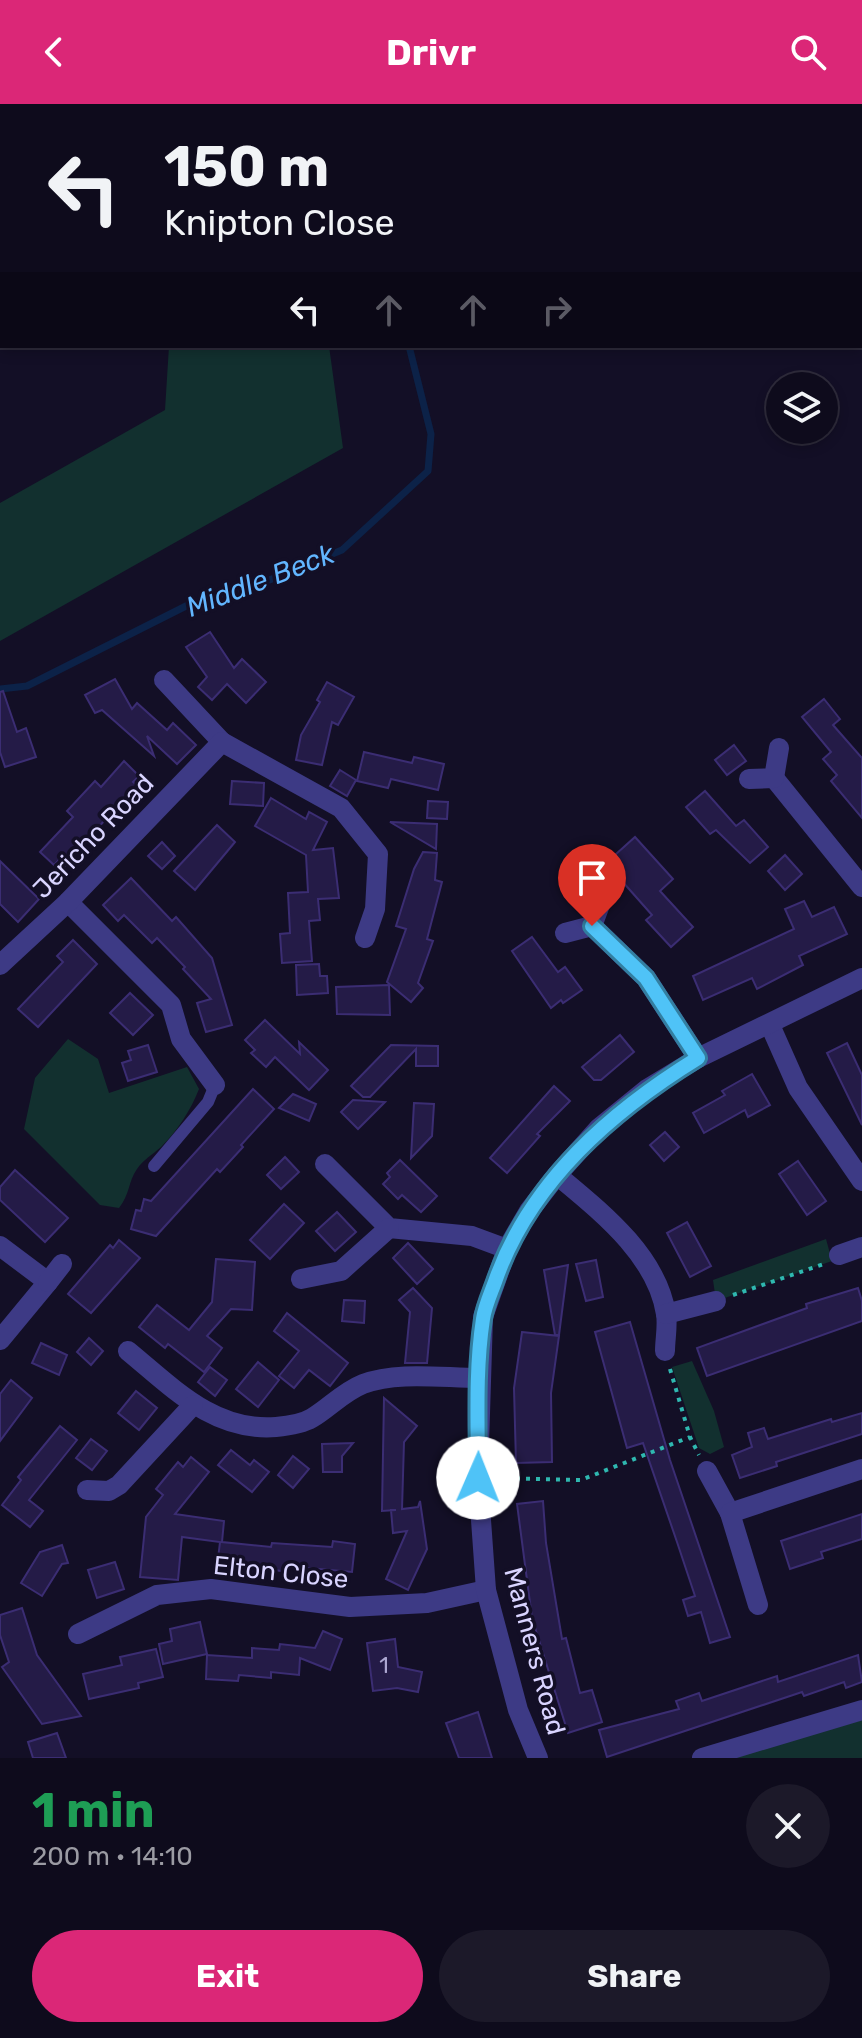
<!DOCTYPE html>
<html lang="en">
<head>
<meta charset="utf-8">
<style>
	body { margin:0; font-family:Rubik,sans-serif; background:#1c1929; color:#f1f3f6; height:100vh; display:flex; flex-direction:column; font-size:30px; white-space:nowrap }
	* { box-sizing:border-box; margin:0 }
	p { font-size:26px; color:#9b9ba3 }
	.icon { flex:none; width:44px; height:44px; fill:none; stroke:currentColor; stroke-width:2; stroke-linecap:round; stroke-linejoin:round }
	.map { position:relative; height:1654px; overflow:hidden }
	.details { display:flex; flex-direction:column; background:#0e0b1c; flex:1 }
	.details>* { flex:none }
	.banner { position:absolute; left:0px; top:0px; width:862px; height:244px; box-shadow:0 4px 12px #0003,0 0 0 2px #2e2b3b; background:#0e0b1c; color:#f1f3f6; overflow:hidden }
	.buttons { position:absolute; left:766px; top:268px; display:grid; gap:16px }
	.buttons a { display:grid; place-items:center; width:72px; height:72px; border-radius:50%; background:#0e0b1c; box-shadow:0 4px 12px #0003,0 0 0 2px #2e2b3b; font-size:40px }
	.pin { position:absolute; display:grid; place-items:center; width:68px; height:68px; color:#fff; margin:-82px -34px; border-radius:50% 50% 50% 0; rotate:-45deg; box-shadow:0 0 8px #0007 }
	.pin .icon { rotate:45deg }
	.me { position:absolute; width:88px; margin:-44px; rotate:1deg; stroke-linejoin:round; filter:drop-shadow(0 0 6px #0008) }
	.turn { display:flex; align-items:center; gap:28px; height:168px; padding:0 32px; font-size:36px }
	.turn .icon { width:104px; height:104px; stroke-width:2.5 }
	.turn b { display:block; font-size:56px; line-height:68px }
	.lanes { display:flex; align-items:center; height:76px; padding:0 32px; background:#0003; justify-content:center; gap:40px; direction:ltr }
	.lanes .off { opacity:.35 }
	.round { display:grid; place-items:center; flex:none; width:84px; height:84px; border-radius:42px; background:#1c1929 }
	.head { display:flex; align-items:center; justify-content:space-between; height:136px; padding:0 32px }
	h1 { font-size:48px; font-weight:700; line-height:60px; color:#1e9e55 }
	.primary-button { display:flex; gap:16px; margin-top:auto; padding:16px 32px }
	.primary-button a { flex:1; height:92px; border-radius:48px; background:#db2777; color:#fff; font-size:32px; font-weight:700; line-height:92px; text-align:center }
	.primary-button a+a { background:#1c1929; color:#f1f3f6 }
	header { display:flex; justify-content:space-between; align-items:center; height:104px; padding:0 32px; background:#db2777; color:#fff; font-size:36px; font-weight:700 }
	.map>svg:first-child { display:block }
</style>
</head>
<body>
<header><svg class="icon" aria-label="back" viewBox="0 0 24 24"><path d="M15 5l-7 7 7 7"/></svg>Drivr<svg class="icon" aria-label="search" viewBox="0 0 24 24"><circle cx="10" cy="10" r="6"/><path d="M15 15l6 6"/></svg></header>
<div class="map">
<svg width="862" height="1654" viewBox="0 0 862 1654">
	<rect width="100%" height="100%" fill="#130f26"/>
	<g fill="#12302f">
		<path d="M169,242H329L343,344L0,537V399L165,306Z"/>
		<path d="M68,935L98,955L109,989L187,963L199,985C191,1006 177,1027 161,1043C153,1050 143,1056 137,1065C128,1078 130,1090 119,1104L100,1101L24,1025L35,974Z"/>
		<path d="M826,1135L832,1157L716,1197L713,1176Z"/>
		<path d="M692,1257L714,1307L724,1343L710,1350L699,1344L672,1263Z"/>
		<path d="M862,1616V1654H728Z"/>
	</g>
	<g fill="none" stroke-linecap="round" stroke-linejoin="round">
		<g stroke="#0c2248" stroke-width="7">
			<path d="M356,2L358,0"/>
			<path d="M0,585L27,582L192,499L267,477L342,446L428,367L431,330L409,242"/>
		</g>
	</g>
	<g fill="#241b47" stroke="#3b2d73" stroke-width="2">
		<path d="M210,528L234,564L242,555L266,578L246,599L227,580L212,596L198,583L207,573L186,543Z"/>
		<path d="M115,575L132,605L137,599L167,626L173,619L196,641L177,660L147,632L154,652L102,606L95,609L85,591Z"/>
		<path d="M327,578L354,593L338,621L332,618L322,661L296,656L301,631L320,598L317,596Z"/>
		<path d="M3,587L17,628L26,624L36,653L5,663L0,648V588Z"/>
		<path d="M824,595L840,615L833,621L862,654V714L831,677L837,671L823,655L831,648L802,613Z"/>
		<path d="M734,641L746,657L727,671L715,656Z"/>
		<path d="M364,648L412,659L414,653L444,660L438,686L391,675L388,684L357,677Z"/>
		<path d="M124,657L139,672L133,678L143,686L130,700L124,694L64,763L58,757L54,761L40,748L73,713L67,707L95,677L101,683Z"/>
		<path d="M340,666L356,676L347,692L330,682Z"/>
		<path d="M232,677L264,679L263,702L230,700Z"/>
		<path d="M705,687L736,722L744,716L768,743L750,759L716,726L710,730L686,703Z"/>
		<path d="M271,694L306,715L309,708L327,718L313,746L333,744L339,794L318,795L320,816L309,817L312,857L282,859L280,830L290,829L288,789L308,788L306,751L255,722Z"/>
		<path d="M428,697L448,698L447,715L427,714Z"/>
		<path d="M390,718L437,720L436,745Z"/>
		<path d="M217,721L235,738L195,786L174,767Z"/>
		<path d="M635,733L673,775L660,787L693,823L671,843L646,816L652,811L606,759Z"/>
		<path d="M162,738L175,752L162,765L148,752Z"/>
		<path d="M423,748L437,749L435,776L442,778L427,835L433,837L418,879L423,884L411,898L387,878L406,825L396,822L414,765Z"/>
		<path d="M785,751L802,770L785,786L768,767Z"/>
		<path d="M0,757L39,795L18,818L0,800Z"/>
		<path d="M131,774L172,817L176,813L212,854L232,921L206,928L197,899L211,895L183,865L185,863L157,834L152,839L124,811L118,817L103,801Z"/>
		<path d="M804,797L812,813L834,803L847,830L799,852L803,861L757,885L752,874L703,896L693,872L794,825L785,805Z"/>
		<path d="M532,833L558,868L565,863L582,886L563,899L561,896L551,904L512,847Z"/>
		<path d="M73,836L97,860L38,923L18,905L63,858L57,852Z"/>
		<path d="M319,860L320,872H327L328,889L297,891L296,861Z"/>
		<path d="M389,881L390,911L337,910L336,883Z"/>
		<path d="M130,889L153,911L133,931L110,909Z"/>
		<path d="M265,916L300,950L299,938L328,966L309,986L275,953L266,963L251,949L255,946L245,936Z"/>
		<path d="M620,931L634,948L601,976H594L582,963Z"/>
		<path d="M847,939L862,971V1021L827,949Z"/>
		<path d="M148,941L157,968L128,977L122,959L131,956L128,947Z"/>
		<path d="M391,941L438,942V962H416V945L370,993H363L351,982Z"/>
		<path d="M752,970L770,1001L748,1013L745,1006L704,1029L693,1009L725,991L722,987Z"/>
		<path d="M554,982L570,997L537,1030L540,1032L507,1069L490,1054Z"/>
		<path d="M253,985L274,1005L241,1041L243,1043L220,1068L217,1065L156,1132L131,1125L136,1106L141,1107L144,1095L151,1097Z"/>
		<path d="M293,990L316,1000L309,1017L279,1004Z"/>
		<path d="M353,996L385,998L358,1025L341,1008Z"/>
		<path d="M414,999L434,1000L432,1032L411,1054Z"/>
		<path d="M665,1028L679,1043L664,1057L650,1041Z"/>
		<path d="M285,1053L299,1068L281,1085L267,1071Z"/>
		<path d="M400,1056L437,1092L421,1108L402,1091L398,1095L383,1080L390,1073L387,1069Z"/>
		<path d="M798,1057L826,1097L807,1111L779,1070Z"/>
		<path d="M15,1066L68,1114L45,1138L0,1096V1083Z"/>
		<path d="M284,1100L304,1119L270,1155L250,1136Z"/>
		<path d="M337,1108L356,1128L335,1147L316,1127Z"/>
		<path d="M687,1118L711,1162L690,1173L667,1129Z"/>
		<path d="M119,1136L140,1154L91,1209L68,1190L110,1141L113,1144Z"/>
		<path d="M408,1139L433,1165L417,1180L393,1154Z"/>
		<path d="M216,1155L255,1158L252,1206L231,1205L207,1232L222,1244L204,1268L168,1240L165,1244L139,1223L157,1201L189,1226L212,1198Z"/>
		<path d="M596,1156L603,1193L586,1197L576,1160Z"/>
		<path d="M568,1161L559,1231H555L544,1166Z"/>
		<path d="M413,1184L432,1204L427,1259H405L410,1208L399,1196Z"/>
		<path d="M858,1184L862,1197V1217L707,1272L697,1244L807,1204L806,1200Z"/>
		<path d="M344,1196L365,1197L364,1219L342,1217Z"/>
		<path d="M287,1209L348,1259L330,1282L309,1266L294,1284L279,1272L299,1247L274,1227Z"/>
		<path d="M630,1218L670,1356L730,1533L710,1539L701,1508L688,1512L683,1496L695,1492L677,1438L643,1339L627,1344L595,1228Z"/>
		<path d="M522,1228L559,1232L551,1289L552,1358L516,1359L514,1284Z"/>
		<path d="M89,1234L103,1247L91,1261L77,1248Z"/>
		<path d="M41,1239L67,1251L59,1271L32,1259Z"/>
		<path d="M258,1258L279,1276L258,1303L236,1285Z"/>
		<path d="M210,1263L227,1276L215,1292L198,1278Z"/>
		<path d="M11,1276L32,1294L0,1337V1290Z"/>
		<path d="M136,1287L157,1304L139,1326L118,1309Z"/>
		<path d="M384,1294L417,1322L404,1338L402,1405L418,1403L420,1397L427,1445L408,1486L386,1475L407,1427L393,1429L391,1406H396L382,1407Z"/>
		<path d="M862,1309V1330L776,1358L777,1362L740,1374L732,1351L752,1343L748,1329L764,1324L768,1335L831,1315L832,1318Z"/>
		<path d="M60,1322L77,1336L29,1396L43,1407L30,1423L2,1401L21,1376L18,1373Z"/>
		<path d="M91,1335L107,1347L92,1366L76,1354Z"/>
		<path d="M353,1339L342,1352V1368H323L322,1340Z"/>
		<path d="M231,1346L250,1361L254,1356L269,1368L252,1388L218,1361Z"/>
		<path d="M293,1352L309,1365L293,1384L278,1371Z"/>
		<path d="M191,1353L209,1368L175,1410L224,1417L222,1438L271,1443L272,1439L332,1443L333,1437L355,1440L352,1468L288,1462V1468L261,1464L260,1471L240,1469L241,1465L217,1463L220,1438L182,1433L178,1476L140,1473L146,1413L163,1391L156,1385L178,1358L183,1363Z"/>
		<path d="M543,1397L546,1439L562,1535L566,1534L580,1589L592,1586L602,1618L568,1629L532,1514L517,1400Z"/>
		<path d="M862,1410V1435L821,1448L823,1454L790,1465L781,1437Z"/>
		<path d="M62,1441L68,1459L62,1460L42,1492L21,1479L40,1448Z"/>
		<path d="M115,1458L124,1485L97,1494L88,1466Z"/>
		<path d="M22,1504L37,1551L81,1612L42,1620L2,1563L9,1558L0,1531V1511Z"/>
		<path d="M200,1518L207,1550L163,1560L159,1540L172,1537L170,1525Z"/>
		<path d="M323,1527L342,1535L330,1566L300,1554L299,1571L271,1568V1574L239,1571L238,1577L206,1575L207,1551L252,1554V1544L279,1546L280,1540L315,1544Z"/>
		<path d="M395,1535L398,1563L422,1568L418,1588L397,1584L373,1587L367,1539Z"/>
		<path d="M156,1545L163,1573L138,1579L139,1584L89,1595L83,1570L122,1561L120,1553Z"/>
		<path d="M858,1551L862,1578L846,1584L844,1578L804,1592L802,1588L607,1653L599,1626L679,1605L676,1597L699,1589L702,1597L777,1572L778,1578Z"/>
		<path d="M478,1608L492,1654H459L446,1619Z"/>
		<path d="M57,1629L66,1654H33L28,1638Z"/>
	</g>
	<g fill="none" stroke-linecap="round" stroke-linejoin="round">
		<g stroke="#2fb8b0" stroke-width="4" stroke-dasharray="4 6" stroke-linecap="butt">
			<path d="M733,1191L824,1160"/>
			<path d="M670,1265L690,1333L699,1351"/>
			<path d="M496,1374L581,1376L690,1333"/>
		</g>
		<g stroke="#3d3a85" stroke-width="12">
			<path d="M720,2L721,0"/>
			<path d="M154,1062L208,998L215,981"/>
		</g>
		<g stroke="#3d3a85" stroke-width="20">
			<path d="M164,576L222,638"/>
			<path d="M774,674L862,783"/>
			<path d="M749,675L774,674L779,644"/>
			<path d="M68,798L171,901L181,935L215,981"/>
			<path d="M592,822L646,874L698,954"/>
			<path d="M565,829L592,822L601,798"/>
			<path d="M0,861L68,798L222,638L341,704L378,750L375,805L365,834"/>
			<path d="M770,921L798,984L862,1077"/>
			<path d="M325,1060L389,1124L472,1132L507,1145"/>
			<path d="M557,1071C600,1107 657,1151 666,1210C668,1222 665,1235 665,1247"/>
			<path d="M0,1142L48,1178L0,1236"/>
			<path d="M839,1151L862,1143"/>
			<path d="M301,1175L341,1167L389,1124"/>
			<path d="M48,1178L62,1160"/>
			<path d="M666,1210L716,1197"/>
			<path d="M128,1247C173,1284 214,1328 276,1323C287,1322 302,1320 312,1314C329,1304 343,1288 363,1280C397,1267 443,1274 479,1274"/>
			<path d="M707,1367L730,1409"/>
			<path d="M87,1386L109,1387L119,1381L193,1301"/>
			<path d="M758,1501L730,1409L862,1365"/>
			<path d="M78,1530L157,1491L211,1485L350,1503L427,1499L486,1486"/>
			<path d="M538,1654L518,1606L486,1486L478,1374L483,1213L507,1145L529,1107L557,1071L599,1024L647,985L698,954L862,874"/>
			<path d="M702,1654L862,1606"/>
		</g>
	</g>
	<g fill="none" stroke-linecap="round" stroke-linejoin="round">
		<defs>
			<path id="route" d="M478,1374C478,1321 475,1267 483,1215C485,1201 492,1187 496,1175C531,1077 612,1007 698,954L646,874L592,822"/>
		</defs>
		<use href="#route" stroke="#337fa1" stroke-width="20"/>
		<use href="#route" stroke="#4fc3f7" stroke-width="14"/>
	</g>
	<g text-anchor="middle" stroke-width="7" stroke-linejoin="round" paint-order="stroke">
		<g font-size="22" fill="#aca6d1">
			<text x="384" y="1569">1</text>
		</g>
		<g font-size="26" fill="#d9d4ff" stroke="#130f26">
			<text transform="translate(93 732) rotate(-46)" y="9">Jericho Road</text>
			<text transform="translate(281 1468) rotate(6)" y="9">Elton Close</text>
			<text transform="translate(535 1547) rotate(75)" y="9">Manners Road</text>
		</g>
		<g font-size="28" font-style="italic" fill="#62b6ff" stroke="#130f26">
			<text transform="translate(260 476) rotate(-21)" y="10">Middle Beck</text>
		</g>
	</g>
</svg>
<div class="buttons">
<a><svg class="icon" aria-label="layers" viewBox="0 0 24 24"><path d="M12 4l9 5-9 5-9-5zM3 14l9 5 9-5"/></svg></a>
</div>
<div class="pin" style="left:592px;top:822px;background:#d93025"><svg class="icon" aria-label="arrive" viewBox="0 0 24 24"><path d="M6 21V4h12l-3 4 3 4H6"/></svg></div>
<svg class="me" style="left:478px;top:1374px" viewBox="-20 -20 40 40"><circle r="19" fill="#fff"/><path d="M0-13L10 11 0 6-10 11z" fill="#4fc3f7"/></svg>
<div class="banner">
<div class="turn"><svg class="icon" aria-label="left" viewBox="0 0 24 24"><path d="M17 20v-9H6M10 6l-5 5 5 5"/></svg><div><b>150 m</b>Knipton Close</div></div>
<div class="lanes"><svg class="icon" aria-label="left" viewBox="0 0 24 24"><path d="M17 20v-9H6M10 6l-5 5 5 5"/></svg><svg class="icon off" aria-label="ahead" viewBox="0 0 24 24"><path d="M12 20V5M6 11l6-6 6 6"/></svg><svg class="icon off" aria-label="ahead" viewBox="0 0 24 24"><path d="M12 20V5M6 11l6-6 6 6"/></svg><svg class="icon off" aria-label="right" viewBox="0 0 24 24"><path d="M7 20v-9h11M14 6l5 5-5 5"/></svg></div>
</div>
</div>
<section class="details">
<div class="head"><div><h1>1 min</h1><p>200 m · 14:10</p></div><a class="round"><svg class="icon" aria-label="close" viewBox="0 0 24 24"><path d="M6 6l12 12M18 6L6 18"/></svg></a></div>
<div class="primary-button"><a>Exit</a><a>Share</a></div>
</section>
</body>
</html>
